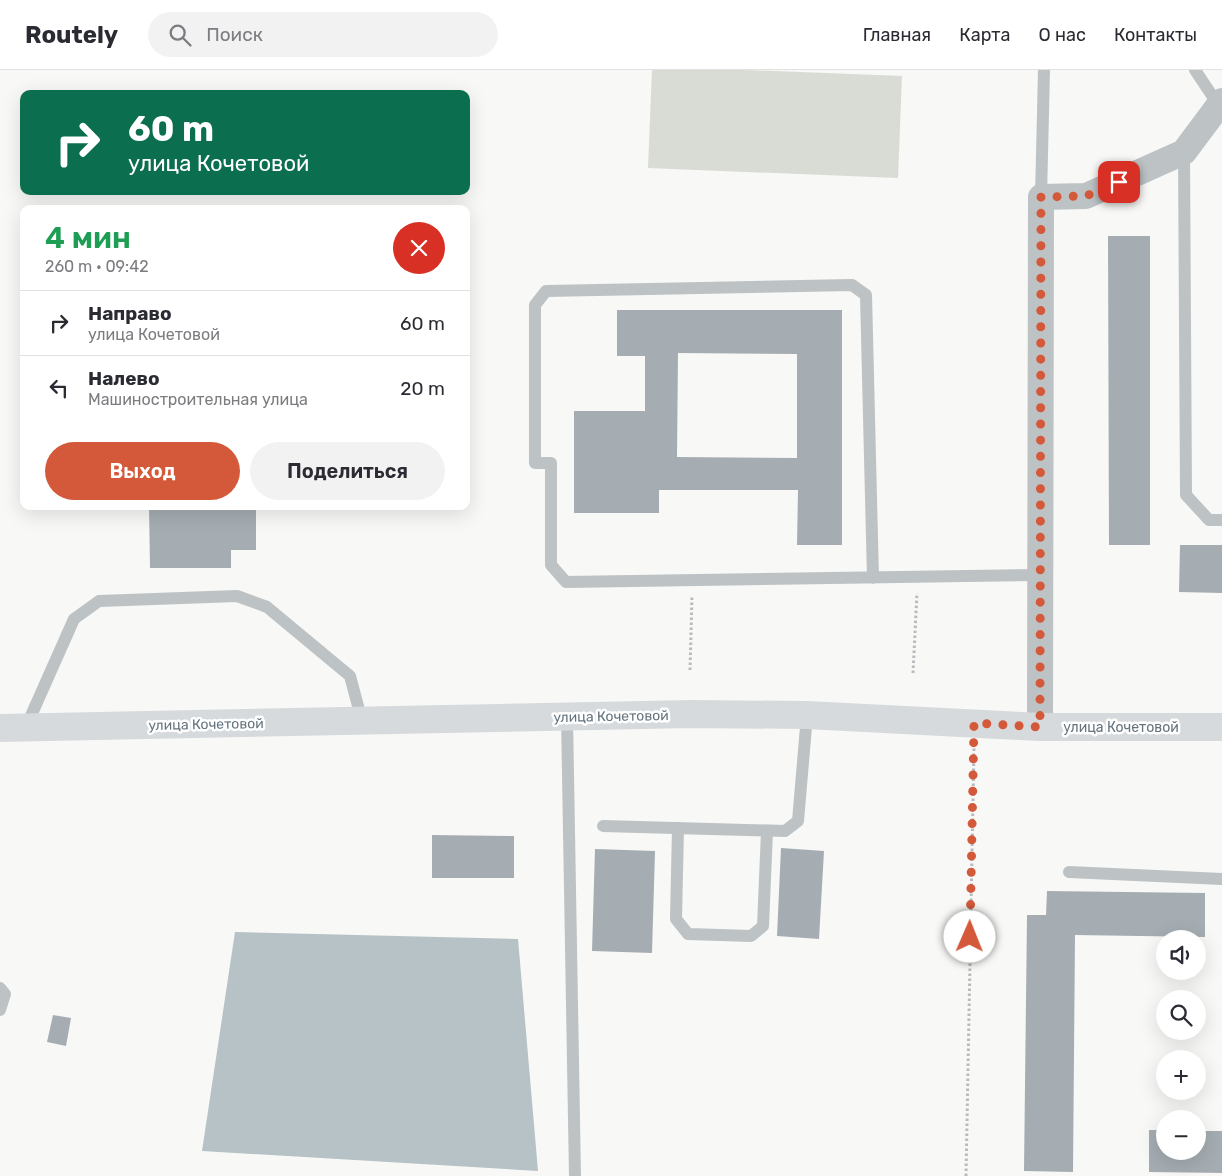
<!DOCTYPE html>
<html lang="ru">
<head>
<meta charset="utf-8">
<style>
	body { margin:0; font-family:Rubik,sans-serif; background:#f2f2f3; color:#2b2b33; height:100vh; display:flex; flex-direction:column; font-size:19px; white-space:nowrap }
	* { box-sizing:border-box; margin:0 }
	p { font-size:16px; color:#7c7c81 }
	.icon { flex:none; width:28px; height:28px; fill:none; stroke:currentColor; stroke-width:2; stroke-linecap:round; stroke-linejoin:round }
	.map { position:relative; flex:1; overflow:hidden }
	.details { position:absolute; left:20px; top:135px; width:450px; height:305px; display:flex; flex-direction:column; background:#fff; border-radius:10px; box-shadow:0 5px 20px #0002 }
	.details>* { flex:none }
	.top-card { position:absolute; left:20px; top:20px; width:450px; height:105px; border-radius:10px; box-shadow:0 5px 20px #0002; background:#0b6e4f; color:#fff; overflow:hidden }
	.tools { position:absolute; left:1156px; top:860px; display:grid; gap:10px }
	.tools a { display:grid; place-items:center; width:50px; height:50px; border-radius:50%; background:#fff; box-shadow:0 5px 20px #0002; font-size:25px }
	.pin { position:absolute; display:grid; place-items:center; width:42px; height:42px; color:#fff; margin:-21px; border-radius:10px; box-shadow:0 2px 8px #0006 }
	.me { position:absolute; width:55px; margin:-28px; rotate:1deg; stroke-linejoin:round; filter:drop-shadow(0 0 4px #0008) }
	.turn { display:flex; align-items:center; gap:18px; height:105px; padding:0 25px; font-size:22px }
	.turn .icon { width:65px; height:65px; stroke-width:2.5 }
	.turn b { display:block; font-size:35px; line-height:42px }
	.round { display:grid; place-items:center; flex:none; width:52px; height:52px; border-radius:26px; background:#f2f2f3 }
	.head { display:flex; align-items:center; justify-content:space-between; height:85px; padding:0 25px }
	h1 { font-size:30px; font-weight:600; line-height:38px; color:#1e9e55 }
	.button { display:flex; gap:10px; margin-top:auto; padding:10px 25px }
	.button a { flex:1; height:58px; border-radius:30px; background:#d4593a; color:#fff; font-size:20px; font-weight:600; line-height:58px; text-align:center }
	.button a+a { background:#f2f2f3; color:#2b2b33 }
	ul { padding:0; list-style:none }
	li { display:flex; align-items:center; gap:15px; height:65px; padding:0 25px; border-top:1px solid #e1e1e2 }
	li div { flex:1 }
	li b { display:block; font-size:19px }
	li em { font-style:normal }
	header { display:flex; align-items:center; gap:30px; box-sizing:border-box; height:70px; padding:0 25px; background:#fff; border-bottom:1px solid #e1e1e2 }
	header strong { font-size:24px }
	nav { display:flex; gap:28px; margin-inline-start:auto; font-size:18px }
	.search { width:350px; height:45px; background:#f2f2f3; display:flex; align-items:center; gap:12px; box-sizing:border-box; padding:0 18px; border-radius:28px; color:#7c7c81; font-size:19px }
	.map>svg:first-child { display:block }
</style>
</head>
<body>
<header>
<strong>Routely</strong>
<div class="search"><svg class="icon" aria-label="search" viewBox="0 0 24 24"><circle cx="10" cy="10" r="6"/><path d="M15 15l6 6"/></svg>Поиск</div>
<nav><a>Главная</a><a>Карта</a><a>О нас</a><a>Контакты</a></nav>
</header>
<div class="map">
<svg width="1222" height="1106" viewBox="0 0 1222 1106">
	<rect width="100%" height="100%" fill="#f8f8f6"/>
	<path fill="#d8dcd5" d="M652,0H746L902,6L898,108L648,98Z"/>
	<path fill="#b6c2c5" d="M235,862L518,869L538,1101L202,1081Z"/>
	<g fill="#a5adb2" fill-rule="evenodd">
		<path d="M1108,166H1150V475H1109Z"/>
		<path d="M617,240H842V475H797L798,420H659V443H574V341H645V286H617ZM678,283L797,284V388L677,387Z"/>
		<path d="M149,436H256V480H231V498H150Z"/>
		<path d="M1180,475H1222V523L1179,522Z"/>
		<path d="M432,765L514,766V808H432Z"/>
		<path d="M781,778L824,781L819,869L777,866Z"/>
		<path d="M595,779L655,781L652,883L592,881Z"/>
		<path d="M1047,821L1205,823V867L1075,865L1073,1102L1024,1101L1027,845H1046Z"/>
		<path d="M53,945L71,948L66,976L47,972Z"/>
		<path d="M1149,1060H1165V1081H1198V1061H1222V1103L1149,1102Z"/>
	</g>
	<g fill="none" stroke-linecap="round" stroke-linejoin="round">
		<g stroke="#b8bbbe" stroke-width="3" stroke-dasharray="2.5 2.5" stroke-linecap="butt">
			<path d="M690,600L692,526"/>
			<path d="M913,603L917,523"/>
			<path d="M966,1106L974,677"/>
		</g>
		<g stroke="#bdc2c5" stroke-width="12">
			<path d="M1195,0L1219,36"/>
			<path d="M1184,82L1186,425L1209,450H1222"/>
			<path d="M1041,127L1044,0"/>
			<path d="M873,508L866,225L852,215L546,221L535,235V393H551V495L566,512L1041,505"/>
			<path d="M567,647L575,1106"/>
			<path d="M26,657L74,549L99,531L237,526L267,537L350,606L362,651"/>
			<path d="M603,756L785,761L798,751L807,645"/>
			<path d="M678,758L676,849L688,864L751,866L763,856L767,761"/>
			<path d="M1069,802L1222,809"/>
			<path d="M0,918L5,924L0,940"/>
		</g>
		<path stroke="#bdc2c5" stroke-width="26" d="M1040,657L1041,127L1086,126L1184,82L1222,31"/>
		<path stroke="#d6dadd" stroke-width="28" d="M0,658L691,644L807,645L1040,657H1222"/>
	</g>
	<g fill="none" stroke-linecap="round" stroke-linejoin="round">
		<path stroke="#d4593a" stroke-width="9" stroke-dasharray="0 16.2" d="M970,867L974,653L1040,657L1041,127L1086,126L1119,112"/>
	</g>
	<g text-anchor="middle" stroke-width="5" stroke-linejoin="round" paint-order="stroke">
		<g font-size="14" fill="#66747e" stroke="#fff">
			<text transform="translate(611 646) rotate(-1)" y="5">улица Кочетовой</text>
			<text transform="translate(206 654) rotate(-1)" y="5">улица Кочетовой</text>
			<text x="1121" y="662">улица Кочетовой</text>
		</g>
	</g>
</svg>
<div class="tools">
<a><svg class="icon" aria-label="sound" viewBox="0 0 24 24"><path d="M4 9h4l5-4v14l-5-4H4zM17 9q2 3 0 6"/></svg></a>
<a><svg class="icon" aria-label="search" viewBox="0 0 24 24"><circle cx="10" cy="10" r="6"/><path d="M15 15l6 6"/></svg></a>
<a>+</a>
<a>−</a>
</div>
<div class="pin" style="left:1119px;top:112px;background:#d93025"><svg class="icon" aria-label="arrive" viewBox="0 0 24 24"><path d="M6 21V4h12l-3 4 3 4H6"/></svg></div>
<svg class="me" style="left:970px;top:867px" viewBox="-20 -20 40 40"><circle r="19" fill="#fff"/><path d="M0-13L10 11 0 6-10 11z" fill="#d4593a"/></svg>
<div class="top-card">
<div class="turn"><svg class="icon" aria-label="right" viewBox="0 0 24 24"><path d="M7 20v-9h11M14 6l5 5-5 5"/></svg><div><b>60 m</b>улица Кочетовой</div></div>
</div>
<section class="details">
<div class="head"><div><h1>4 мин</h1><p>260 m · 09:42</p></div><a class="round" style="background:#d93025;color:#fff"><svg class="icon" aria-label="close" viewBox="0 0 24 24"><path d="M6 6l12 12M18 6L6 18"/></svg></a></div>
<ul>
<li><svg class="icon" aria-label="right" viewBox="0 0 24 24"><path d="M7 20v-9h11M14 6l5 5-5 5"/></svg><div><b>Направо</b><p>улица Кочетовой</p></div><em>60 m</em></li>
<li><svg class="icon" aria-label="left" viewBox="0 0 24 24"><path d="M17 20v-9H6M10 6l-5 5 5 5"/></svg><div><b>Налево</b><p>Машиностроительная улица</p></div><em>20 m</em></li>
</ul>
<div class="button"><a>Выход</a><a>Поделиться</a></div>
</section>
</div>
</body>
</html>
